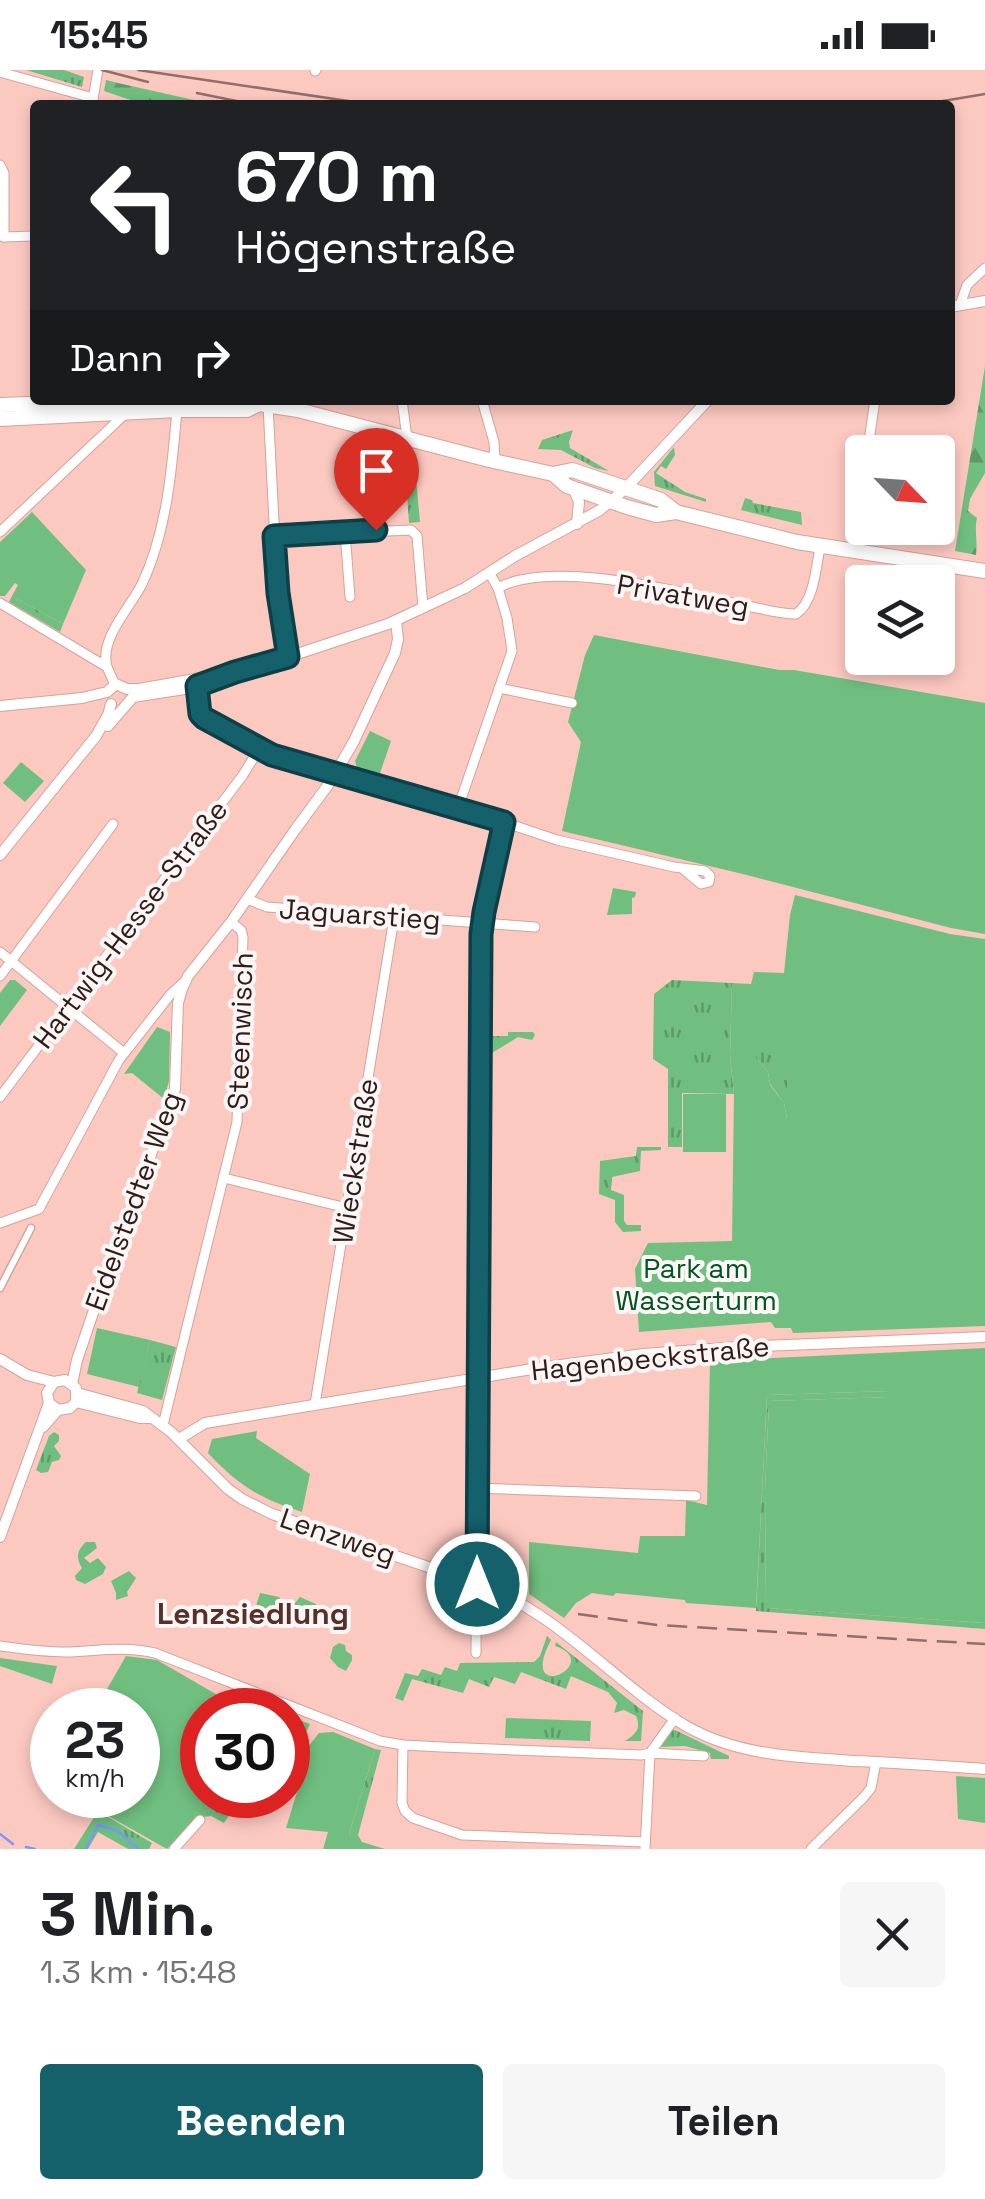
<!DOCTYPE html>
<html lang="de">
<head>
<meta charset="utf-8">
<style>
	body { margin:0; font-family:"Space Grotesk",sans-serif; background:#f6f6f6; color:#202124; height:100vh; display:flex; flex-direction:column; font-size:38px; white-space:nowrap }
	* { box-sizing:border-box; margin:0 }
	p { font-size:32px; color:#757577 }
	.icon { flex:none; width:55px; height:55px; fill:none; stroke:currentColor; stroke-width:2; stroke-linecap:round; stroke-linejoin:round }
	.map { position:relative; height:1779px; overflow:hidden }
	.drawer { display:flex; flex-direction:column; background:#fff; flex:1 }
	.drawer>* { flex:none }
	.hud { position:absolute; left:30px; top:30px; width:925px; height:305px; border-radius:10px; box-shadow:0 5px 15px #0003; background:#202124; color:#fff; overflow:hidden }
	.needle { width:65px; rotate:115deg }
	.tools { position:absolute; left:845px; top:365px; display:grid; gap:20px }
	.tools a { display:grid; place-items:center; width:110px; height:110px; border-radius:10px; background:#fff; box-shadow:0 5px 15px #0003; font-size:50px }
	.speed { position:absolute; left:30px; top:1618px; display:flex; gap:20px; font-size:50px; font-weight:700; text-align:center }
	.speed>* { display:grid; place-content:center; width:130px; height:130px; border-radius:50%; background:#fff; box-shadow:0 5px 15px #0003; line-height:1 }
	.speed small { font-size:25px; font-weight:400 }
	.speed .limit { border:15px solid #d22; background:#fff; color:#111 }
	.pin { position:absolute; display:grid; place-items:center; width:85px; height:85px; color:#fff; margin:-102px -42px; border-radius:50% 50% 50% 0; rotate:-45deg; box-shadow:0 0 10px #0007 }
	.pin .icon { rotate:45deg }
	.me { position:absolute; width:110px; margin:-55px; rotate:0deg; stroke-linejoin:round; filter:drop-shadow(0 0 8px #0008) }
	.turn { display:flex; align-items:center; gap:35px; height:210px; padding:0 40px; font-size:45px }
	.turn .icon { width:130px; height:130px; stroke-width:2.5 }
	.turn b { display:block; font-size:70px; line-height:85px }
	.then { display:flex; align-items:center; height:95px; padding:0 40px; background:#0003; gap:20px; font-size:38px }
	.round { display:grid; place-items:center; flex:none; width:105px; height:105px; border-radius:10px; background:#f6f6f6 }
	.overview { display:flex; align-items:center; justify-content:space-between; height:170px; padding:0 40px }
	h1 { font-size:60px; font-weight:700; line-height:75px }
	.button { display:flex; gap:20px; margin-top:auto; padding:20px 40px }
	.button a { flex:1; height:115px; border-radius:10px; background:#14616c; color:#fff; font-size:40px; font-weight:700; line-height:115px; text-align:center }
	.button a+a { background:#f6f6f6; color:#202124 }
	.status { display:flex; justify-content:space-between; align-items:center; height:70px; padding:0 50px; background:#fff; direction:ltr }
	.status svg { height:28px; fill:currentColor }
	.map>svg:first-child { display:block }
</style>
</head>
<body>
<div class="status"><b>15:45</b><svg viewBox="0 0 49 12"><path d="M0 12V9h3v3zM5 12V6h3v6zM10 12V3h3v9zM15 12V0h3v12zM26 1h20v11H26zM47 4h2v5h-2z"/></svg></div>
<div class="map">
<svg width="985" height="1779" viewBox="0 0 985 1779">
	<defs>
		<pattern id="grass-tufts" width="24" height="20" patternUnits="userSpaceOnUse" patternTransform="scale(2.5)"><rect width="24" height="20" fill="#70bf80"/><path d="M3 7l-1-3M5 7V3M7 7l1-3M15 17l-1-3M17 17v-4M19 17l1-3" fill="none" stroke="#5c9a68"/></pattern>
		<pattern id="forest-firs" width="22" height="20" patternUnits="userSpaceOnUse" patternTransform="scale(2.5)"><rect width="22" height="20" fill="#70bf80"/><path d="M5 1l3.5 6h-7zM16 11l3.5 6h-7z" fill="#5c9a68"/></pattern>
	</defs>
	<rect width="100%" height="100%" fill="#fcc9c1"/>
	<g fill="url(#grass-tufts)">
		<path d="M26,0H64L84,7L82,17Z"/>
		<path d="M573,360L569,372L570,378L609,401L595,398L561,380L538,379L542,370Z"/>
		<path d="M674,377L675,385L666,399L661,396L656,403L685,422L706,429V432L655,416L654,402Z"/>
		<path d="M404,384L414,387L420,452L409,453Z"/>
		<path d="M745,428L752,430L753,433L801,442L802,455L741,440Z"/>
		<path d="M12,526L63,554L60,562L9,532Z"/>
		<path d="M672,910L732,913L730,986L734,1024L682,1023V1077H668V999L653,989L654,924Z"/>
		<path d="M488,961H491L492,966H508V962H533L535,965L532,970L518,967L492,983L487,982Z"/>
		<path d="M759,977H787L788,1053L784,1033L770,1014L768,1002L755,987Z"/>
		<path d="M637,1077H661V1080L641,1081L640,1101L612,1107L611,1120L624,1125V1151L627,1155H641V1161L623,1162L615,1152V1130L599,1124L600,1091L636,1086Z"/>
		<path d="M150,1270L176,1277L162,1330L137,1323Z"/>
		<path d="M890,1321V1327L769,1331L765,1421L766,1538L985,1553V1559L756,1541L767,1325Z"/>
		<path d="M54,1362L59,1365V1371L54,1376L61,1386L59,1390L52,1392L48,1402L41,1403L36,1400L49,1366Z"/>
		<path d="M260,1523L279,1527L283,1533H295L300,1527L316,1534L319,1540L312,1546L305,1548L283,1541H262L256,1536Z"/>
		<path d="M547,1566L551,1570C516,1637 606,1593 555,1576L556,1572L643,1641L641,1671H625C634,1665 642,1660 636,1646L624,1640L614,1643L617,1633L608,1622L571,1606L566,1619L521,1602L515,1614L494,1607L489,1617L469,1609L463,1623L412,1609L403,1631L395,1628L405,1603L418,1606L422,1599L441,1605L445,1597L457,1601L460,1593L534,1592L540,1586Z"/>
		<path d="M0,1588L57,1596L52,1614L0,1596Z"/>
		<path d="M506,1648L591,1651L590,1671L505,1668Z"/>
		<path d="M675,1660L729,1686V1689H711L710,1683L685,1676L658,1677L670,1661Z"/>
		<path d="M375,1679L381,1680L358,1765L351,1769L349,1764Z"/>
		<path d="M243,1725H252L249,1735L237,1733L224,1753L211,1746L217,1736Z"/>
		<path d="M98,1741L152,1773L149,1779H128L98,1762L88,1779H74Z"/>
	</g>
	<g fill="url(#forest-firs)">
		<path d="M106,10L118,13L216,35H145L104,21Z"/>
		<path d="M985,296V403L970,429L968,441L977,448C974,461 978,471 976,485L955,481Z"/>
	</g>
	<g fill="#70bf80" fill-rule="evenodd">
		<path d="M32,442L86,500L63,554L12,526L18,515L15,513L5,526H0V472Z"/>
		<path d="M594,565L779,600H794L985,633V864L951,858L743,804L562,761L581,672L568,652L585,585Z"/>
		<path d="M370,661L391,671L379,706L357,698L355,691Z"/>
		<path d="M21,692L44,711L25,732L3,713Z"/>
		<path d="M613,818L636,822L635,827L632,828V844L607,845Z"/>
		<path d="M795,825L950,864L985,869V1256L793,1263L791,1258H775L771,1252L639,1262L635,1199L648,1173L732,1171L734,1024L730,986L732,913L751,914L754,902L784,903L790,845ZM760,977H787V1049L784,1033L770,1015L768,1002L755,987L761,982Z"/>
		<path d="M10,910H15L27,920L0,956V923Z"/>
		<path d="M157,957L170,962L169,1011L164,1029L132,1003L124,1004Z"/>
		<rect x="683" y="1024" width="43" height="58"/>
		<path d="M97,1258L150,1270L139,1317L87,1304Z"/>
		<path d="M985,1278V1553L766,1538L765,1421L769,1331L889,1327V1321L767,1325L756,1538L686,1533L685,1530L616,1523L613,1526L592,1523L576,1533L564,1548L529,1524V1472L638,1483L640,1466H685L686,1430L707,1435L710,1291Z"/>
		<path d="M257,1361L256,1368L310,1404L302,1442C259,1428 239,1416 208,1383L212,1369Z"/>
		<path d="M86,1472H95L97,1478L84,1488L90,1493L98,1488L106,1497L103,1504L85,1514L76,1510L75,1506L82,1498C76,1488 76,1481 86,1472Z"/>
		<path d="M129,1501L136,1508L127,1522L128,1526L116,1530V1523L111,1511Z"/>
		<path d="M339,1573L345,1575L346,1581L352,1585V1590L346,1601L338,1597L330,1588L333,1577Z"/>
		<path d="M126,1586L157,1590L221,1627L215,1640H202V1725H243L217,1736L211,1746L196,1748L167,1779L71,1725H138V1640H95Z"/>
		<path d="M288,1646L310,1654L303,1669L307,1678L319,1663L333,1662L375,1679L349,1764L351,1768L358,1765L362,1772L385,1779H323L328,1762L286,1758L305,1696L299,1693L300,1688L288,1671Z"/>
		<path d="M956,1706L985,1708V1753L958,1749Z"/>
	</g>
	<g fill="none" stroke-linecap="round" stroke-linejoin="round">
		<g stroke="#7998fe" stroke-width="2.5">
			<path d="M0,1764L13,1774"/>
			<path d="M26,1777L35,1779"/>
			<path d="M86,1779L98,1755L118,1761L138,1779"/>
		</g>
		<defs>
			<path id="pedestrian" d="M0,1218L31,1158"/>
			<g id="minor">
				<path d="M315,1L316,0"/>
				<path d="M0,2L93,28"/>
				<path d="M92,35L98,0"/>
				<path d="M0,95L4,103V167"/>
				<path d="M3,167L35,166"/>
				<path d="M960,235L967,215L985,198"/>
				<path d="M402,330L407,368"/>
				<path d="M482,330L494,372L495,391"/>
				<path d="M268,335L277,510L288,587"/>
				<path d="M870,364L875,330"/>
				<path d="M0,462L125,344"/>
				<path d="M345,462L350,527"/>
				<path d="M274,466L411,460L417,466L423,537"/>
				<path d="M498,518C551,488 683,523 742,535C760,538 778,544 796,544C814,532 816,498 820,477"/>
				<path d="M0,533L107,597L115,615"/>
				<path d="M107,597C99,569 130,538 142,514C167,461 172,398 177,340"/>
				<path d="M196,613L202,647L272,685L486,746L557,770L674,797L705,801L710,806L709,812L701,814L682,798"/>
				<path d="M499,618L572,633"/>
				<path d="M458,738L512,581L507,548L498,518L490,504"/>
				<path d="M247,829L267,837L535,857"/>
				<path d="M0,882L124,983"/>
				<path d="M0,906L113,754"/>
				<path d="M0,1027L243,705L259,679"/>
				<path d="M224,1108L347,1138"/>
				<path d="M0,1153L39,1139L119,990L170,925L183,913"/>
				<path d="M315,1334L394,848"/>
				<path d="M163,1355L237,1052L243,867L241,860L231,852"/>
				<path d="M477,1418L696,1426"/>
				<path d="M0,1576C22,1579 43,1582 65,1582C98,1581 123,1576 155,1583L380,1671L403,1675L442,1677L641,1685L650,1683L675,1648"/>
				<path d="M476,1583L481,864L484,841L503,752"/>
				<path d="M403,1675L402,1733L405,1741L413,1748L462,1765L645,1772"/>
				<path d="M174,1779L200,1750"/>
				<path d="M645,1779L650,1683L704,1686"/>
				<path d="M811,1779L863,1728L871,1718L876,1692"/>
			</g>
			<g id="tertiary">
				<path d="M950,237L985,231"/>
				<path d="M573,418L579,432L577,454"/>
				<path d="M0,636L82,628L107,622L116,614L127,619H139L235,602L288,587L388,554L465,518L515,486L600,440L625,419L708,330"/>
				<path d="M108,656L133,627L197,617"/>
				<path d="M0,785L96,666L108,645L111,634"/>
				<path d="M0,1289L27,1305L54,1312"/>
				<path d="M72,1314L77,1290L94,1240L175,1019L178,933L182,919L188,906L231,852L295,760L331,711L354,671L395,583L398,569L396,551"/>
				<path d="M77,1323L143,1341L171,1362L228,1419L242,1429L272,1444L487,1517C563,1548 617,1615 686,1656C738,1686 798,1687 856,1691C899,1693 942,1696 985,1699"/>
				<path d="M76,1332L140,1348H150"/>
				<path d="M43,1357L58,1340L70,1338L76,1332V1318L65,1310L54,1312L47,1323L49,1333L58,1340"/>
				<path d="M179,1369L205,1353L538,1298L644,1284L738,1277L985,1267"/>
				<path d="M0,1467L49,1333"/>
			</g>
			<g id="primary">
				<path d="M252,330L259,334L298,340L489,390L553,404L572,400L661,430L676,442"/>
				<path d="M0,335L149,330"/>
				<path d="M0,349L177,340H247L259,334"/>
				<path d="M553,404L567,416L627,437L656,445L676,442L797,472L985,501"/>
			</g>
		</defs>
		<use href="#pedestrian" stroke="#d4a39b" stroke-width="9"/>
		<use href="#minor" stroke="#d4a39b" stroke-width="11"/>
		<use href="#tertiary" stroke="#d4a39b" stroke-width="12"/>
		<use href="#primary" stroke="#d4a39b" stroke-width="16"/>
		<use href="#pedestrian" stroke="#fff" stroke-width="6"/>
		<use href="#minor" stroke="#fff" stroke-width="9"/>
		<use href="#tertiary" stroke="#fff" stroke-width="10"/>
		<use href="#primary" stroke="#fff" stroke-width="14"/>
		<g stroke="#916e69" stroke-width="2.5">
			<path d="M102,0L148,12"/>
			<path d="M138,0L375,35"/>
			<path d="M197,23L256,35"/>
			<path d="M919,35L985,24"/>
		</g>
		<path stroke="#916e69" stroke-width="2.5" stroke-dasharray="20 10" stroke-linecap="butt" d="M578,1544L657,1555L985,1574"/>
	</g>
	<g fill="none" stroke-linecap="round" stroke-linejoin="round">
		<defs>
			<path id="route" d="M376,460L274,466L278,523L288,587L235,602L197,616L200,644L204,648L272,685L504,752L484,842L481,864L477,1514"/>
		</defs>
		<use href="#route" stroke="#0d3f46" stroke-width="25"/>
		<use href="#route" stroke="#14616c" stroke-width="18"/>
	</g>
	<g text-anchor="middle" stroke-width="8" stroke-linejoin="round" paint-order="stroke">
		<g font-size="28" fill="#2f1c19" stroke="#fcf7f6">
			<text transform="translate(683 525) rotate(10)" y="10">Privatweg</text>
			<text transform="translate(360 844) rotate(4)" y="10">Jaguarstieg</text>
			<text transform="translate(130 854) rotate(-53)" y="10">Hartwig-Hesse-Straße</text>
			<text transform="translate(240 961) rotate(-88)" y="10">Steenwisch</text>
			<text transform="translate(355 1091) rotate(-81)" y="10">Wieckstraße</text>
			<text transform="translate(133 1131) rotate(-70)" y="10">Eidelstedter Weg</text>
			<text transform="translate(650 1288) rotate(-6)" y="10">Hagenbeckstraße</text>
			<text transform="translate(338 1466) rotate(19)" y="10">Lenzweg</text>
		</g>
		<g font-size="28" fill="#052" stroke="#fcf7f6">
			<text x="696" y="1208">Park am<tspan x="696" dy="32">Wasserturm</tspan></text>
		</g>
		<g font-size="30" font-weight="bold" fill="#58302a" stroke="#fcf7f6">
			<text x="253" y="1554">Lenzsiedlung</text>
		</g>
	</g>
</svg>
<div class="tools">
<a><svg class="needle" viewBox="-14 -14 28 28"><path d="M0-13l5 13h-10z" fill="#e53935"/><path d="M0 13l5-13h-10z" fill="#757577"/></svg></a>
<a><svg class="icon" aria-label="layers" viewBox="0 0 24 24"><path d="M12 4l9 5-9 5-9-5zM3 14l9 5 9-5"/></svg></a>
</div>
<div class="speed"><div>23<small>km/h</small></div><div class="limit">30</div></div>
<div class="pin" style="left:376px;top:460px;background:#d93025"><svg class="icon" aria-label="arrive" viewBox="0 0 24 24"><path d="M6 21V4h12l-3 4 3 4H6"/></svg></div>
<svg class="me" style="left:477px;top:1514px" viewBox="-20 -20 40 40"><circle r="17" fill="#14616c" stroke="#fff" stroke-width="3"/><path d="M0-11L8 9 0 5-8 9z" fill="#fff"/></svg>
<div class="hud">
<div class="turn"><svg class="icon" aria-label="left" viewBox="0 0 24 24"><path d="M17 20v-9H6M10 6l-5 5 5 5"/></svg><div><b>670 m</b>Högenstraße</div></div>
<div class="then">Dann<svg class="icon" aria-label="right" viewBox="0 0 24 24"><path d="M7 20v-9h11M14 6l5 5-5 5"/></svg></div>
</div>
</div>
<section class="drawer">
<div class="overview"><div><h1>3 Min.</h1><p>1.3 km · 15:48</p></div><a class="round"><svg class="icon" aria-label="close" viewBox="0 0 24 24"><path d="M6 6l12 12M18 6L6 18"/></svg></a></div>
<div class="button"><a>Beenden</a><a>Teilen</a></div>
</section>
</body>
</html>
